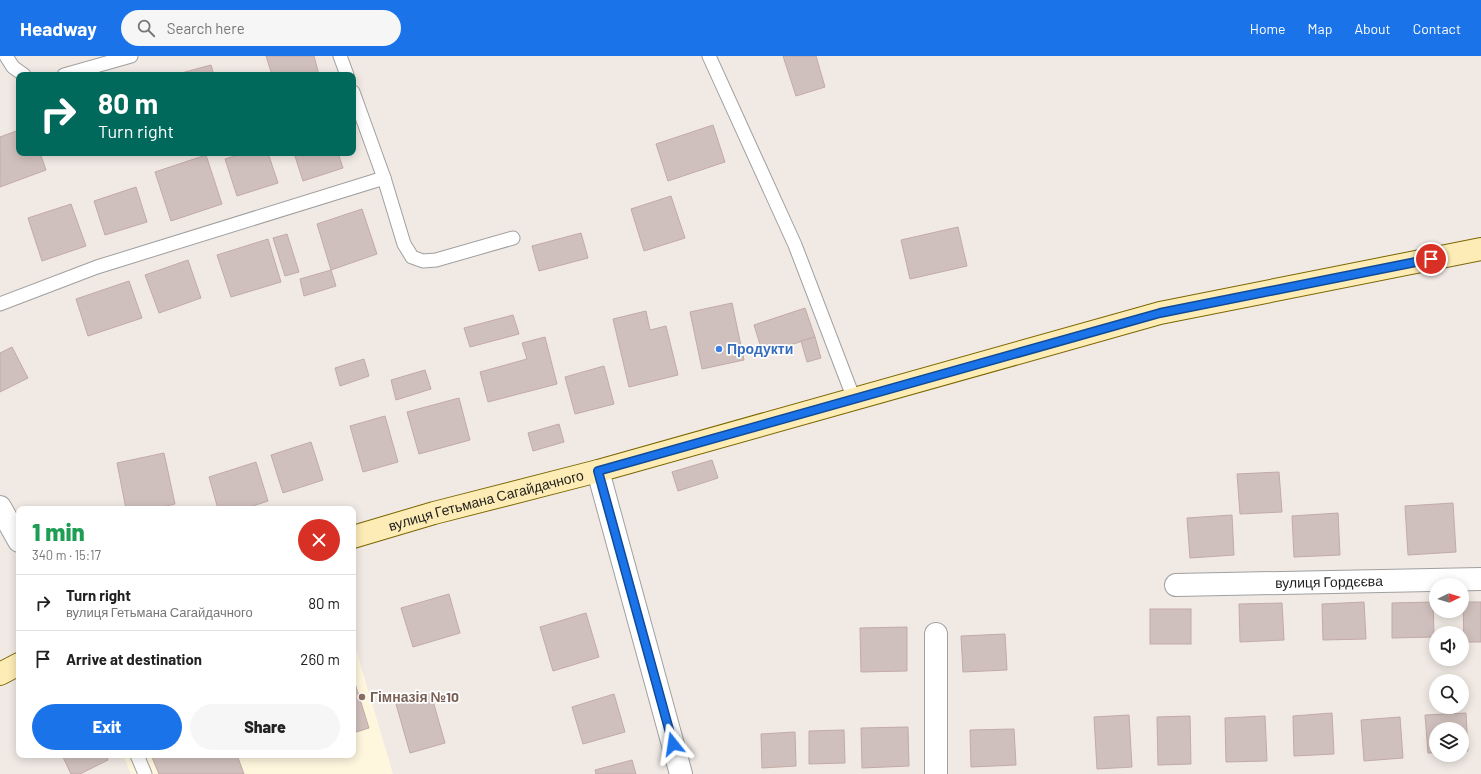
<!DOCTYPE html>
<html lang="en">
<head>
<meta charset="utf-8">
<style>
	body { margin:0; font-family:Barlow,sans-serif; background:#f6f6f6; color:#222; height:100vh; display:flex; flex-direction:column; font-size:15px; white-space:nowrap }
	* { box-sizing:border-box; margin:0 }
	p { font-size:13px; color:#767676 }
	.icon { flex:none; width:22px; height:22px; fill:none; stroke:currentColor; stroke-width:2; stroke-linecap:round; stroke-linejoin:round }
	.map { position:relative; flex:1; overflow:hidden }
	.side { position:absolute; left:16px; top:450px; width:340px; height:252px; display:flex; flex-direction:column; background:#fff; border-radius:8px; box-shadow:0 2px 10px #0003 }
	.side>* { flex:none }
	.hud { position:absolute; left:16px; top:16px; width:340px; height:84px; border-radius:8px; box-shadow:0 2px 10px #0003; background:#00695c; color:#fff; overflow:hidden }
	.needle { width:26px; rotate:85deg }
	.controls { position:absolute; left:1429px; top:522px; display:grid; gap:8px }
	.controls a { display:grid; place-items:center; width:40px; height:40px; border-radius:50%; background:#fff; box-shadow:0 2px 10px #0003; font-size:20px }
	.pin { position:absolute; display:grid; place-items:center; width:34px; height:34px; color:#fff; margin:-17px; border:2px solid #fff; border-radius:50%; box-shadow:0 1px 4px #0007 }
	.me { position:absolute; width:44px; margin:-22px; rotate:345deg; stroke-linejoin:round; filter:drop-shadow(0 0 3px #0008) }
	.turn { display:flex; align-items:center; gap:14px; height:84px; padding:0 16px; font-size:18px }
	.turn .icon { width:52px; height:52px; stroke-width:2.5 }
	.turn b { display:block; font-size:28px; line-height:34px }
	.round { display:grid; place-items:center; flex:none; width:42px; height:42px; border-radius:21px; background:#f6f6f6 }
	.head { display:flex; align-items:center; justify-content:space-between; height:68px; padding:0 16px }
	h1 { font-size:24px; font-weight:800; line-height:30px; color:#1e9e55 }
	.button { display:flex; gap:8px; margin-top:auto; padding:8px 16px }
	.button a { flex:1; height:46px; border-radius:24px; background:#1a73e8; color:#fff; font-size:16px; font-weight:800; line-height:46px; text-align:center }
	.button a+a { background:#f6f6f6; color:#222 }
	ul { padding:0; list-style:none }
	li { display:flex; align-items:center; gap:12px; height:56px; padding:0 16px; border-top:1px solid #e0e0e0 }
	li div { flex:1 }
	li b { display:block; font-size:15px }
	li em { font-style:normal }
	header { display:flex; align-items:center; gap:24px; box-sizing:border-box; height:56px; padding:0 20px; background:#1a73e8; color:#fff }
	header strong { font-size:19px }
	nav { display:flex; gap:22px; margin-inline-start:auto; font-size:14px }
	.search { width:280px; height:36px; background:#f6f6f6; display:flex; align-items:center; gap:10px; box-sizing:border-box; padding:0 14px; border-radius:22px; color:#767676; font-size:15px }
	.map>svg:first-child { display:block }
</style>
</head>
<body>
<header>
<strong>Headway</strong>
<div class="search"><svg class="icon" aria-label="search" viewBox="0 0 24 24"><circle cx="10" cy="10" r="6"/><path d="M15 15l6 6"/></svg>Search here</div>
<nav><a>Home</a><a>Map</a><a>About</a><a>Contact</a></nav>
</header>
<div class="map">
<svg width="1481" height="718" viewBox="0 0 1481 718">
	<rect width="100%" height="100%" fill="#f0e9e4"/>
	<path fill="#fff6de" d="M353,583L393,718H131L123,699H353Z"/>
	<g fill="#d0c0bd" stroke="#c3aaa5">
		<path d="M266,0H314L319,19H272Z"/>
		<path d="M783,0H816L825,31L796,40Z"/>
		<path d="M211,9L214,19H174Z"/>
		<path d="M713,69L725,106L668,125L656,88Z"/>
		<path d="M19,74V97H40L46,114L0,131V81Z"/>
		<path d="M244,97H268L278,127L237,140L225,103Z"/>
		<path d="M294,97H338L343,112L303,125Z"/>
		<path d="M206,99L222,148L171,165L155,116Z"/>
		<path d="M136,131L147,166L105,179L94,145Z"/>
		<path d="M671,140L685,182L644,195L631,153Z"/>
		<path d="M71,148L86,190L42,205L28,162Z"/>
		<path d="M362,153L377,198L331,214L317,168Z"/>
		<path d="M958,171L967,210L910,223L901,184Z"/>
		<path d="M581,177L588,202L539,215L532,190Z"/>
		<path d="M287,178L299,216L285,220L273,182Z"/>
		<path d="M268,183L281,226L231,241L217,199Z"/>
		<path d="M188,204L201,242L159,257L145,219Z"/>
		<path d="M331,214L336,230L304,240L300,223Z"/>
		<path d="M129,225L142,262L88,280L76,243Z"/>
		<path d="M732,247L744,304L702,313L690,256Z"/>
		<path d="M805,252L815,281L763,298L754,269Z"/>
		<path d="M646,255L650,274L666,270L678,319L629,331L613,263Z"/>
		<path d="M513,259L519,278L470,291L464,272Z"/>
		<path d="M545,281L557,328L488,346L480,316L527,303L522,287Z"/>
		<path d="M815,281L821,302L807,306L801,285Z"/>
		<path d="M12,291L28,322L0,336V297Z"/>
		<path d="M364,303L369,320L340,330L335,312Z"/>
		<path d="M604,310L614,348L575,358L565,321Z"/>
		<path d="M425,314L431,333L396,344L391,324Z"/>
		<path d="M459,342L470,384L419,398L407,356Z"/>
		<path d="M385,360L398,406L363,416L350,370Z"/>
		<path d="M559,368L564,386L533,395L528,377Z"/>
		<path d="M311,386L323,424L283,437L271,399Z"/>
		<path d="M164,397L175,448L153,453H126L117,407Z"/>
		<path d="M712,404L718,422L678,435L672,416Z"/>
		<path d="M256,406L268,445L244,453H218L209,421Z"/>
		<path d="M1279,416L1282,456L1240,458L1237,418Z"/>
		<path d="M1453,447L1456,496L1408,499L1405,450Z"/>
		<path d="M1338,457L1340,499L1294,501L1292,460Z"/>
		<path d="M1232,459L1234,499L1190,502L1187,462Z"/>
		<path d="M449,538L460,577L413,591L401,552Z"/>
		<path d="M1364,546L1366,583L1323,584L1322,548Z"/>
		<path d="M1433,546L1434,581L1392,582V547Z"/>
		<path d="M1463,546H1481V586H1464Z"/>
		<path d="M1282,547L1284,584L1240,586L1239,548Z"/>
		<rect x="1150" y="553" width="41" height="35"/>
		<path d="M586,557L599,601L553,615L540,571Z"/>
		<path d="M907,571V615L861,616L860,572Z"/>
		<path d="M1005,578L1007,614L963,616L961,580Z"/>
		<path d="M353,621L369,672L353,677Z"/>
		<path d="M431,638L445,687L410,697L396,648Z"/>
		<path d="M614,638L625,676L583,688L572,651Z"/>
		<path d="M1332,657L1334,698L1294,700L1293,660Z"/>
		<path d="M1466,657L1468,695H1462V673H1436V697H1428L1425,659Z"/>
		<path d="M1129,659L1132,711L1097,713L1094,661Z"/>
		<path d="M1190,660L1191,708L1158,709L1157,661Z"/>
		<path d="M1265,660L1267,705L1226,706L1225,662Z"/>
		<path d="M1400,661L1403,702L1364,705L1361,664Z"/>
		<path d="M908,671L909,710L862,712L861,672Z"/>
		<path d="M1014,673L1016,709L971,711L970,674Z"/>
		<path d="M844,674L845,707L809,708V675Z"/>
		<path d="M795,676L796,710L762,712L761,678Z"/>
		<path d="M62,699H106L108,704L80,718H71Z"/>
		<path d="M151,699H237L244,718H159Z"/>
		<path d="M632,704L636,718H596L595,714Z"/>
	</g>
	<g fill="none" stroke-linecap="round" stroke-linejoin="round">
		<defs>
			<g id="lane">
				<path d="M6,0L13,11L24,19"/>
				<path d="M340,0L347,19"/>
				<path d="M709,0L795,189L854,343"/>
				<path d="M64,19L131,0"/>
				<path d="M353,36L384,122L404,188L412,201L423,205L436,204L513,182"/>
				<path d="M0,248L97,211L384,122"/>
				<path d="M137,699L145,718"/>
			</g>
			<g id="street">
				<path d="M598,415L681,718"/>
				<path d="M0,451L19,485"/>
				<path id="s1" d="M1176,529L1481,523"/>
				<path d="M936,578V718"/>
			</g>
			<g id="secondary">
				<path id="s2" d="M353,481L434,457L598,415L1160,257L1481,193"/>
				<path d="M0,618L19,608"/>
			</g>
		</defs>
		<use href="#lane" stroke="#a0a0a0" stroke-width="15"/>
		<use href="#street" stroke="#a0a0a0" stroke-width="24"/>
		<use href="#secondary" stroke="#7b6600" stroke-width="24"/>
		<use href="#lane" stroke="#fff" stroke-width="13"/>
		<use href="#street" stroke="#fff" stroke-width="22"/>
		<use href="#secondary" stroke="#fdecb5" stroke-width="22"/>
	</g>
	<g fill="none" stroke-linecap="round" stroke-linejoin="round">
		<defs>
			<path id="route" d="M673,688L598,415L1160,257L1431,203"/>
		</defs>
		<use href="#route" stroke="#114b97" stroke-width="10"/>
		<use href="#route" stroke="#1a73e8" stroke-width="7"/>
	</g>
	<circle fill="#3f7fe0" stroke="#fff" stroke-width="1.5" cx="719" cy="293" r="4"/>
	<circle fill="#8d6e63" stroke="#fff" stroke-width="1.5" cx="362" cy="641" r="4"/>
	<g text-anchor="middle" stroke-width="3.5" stroke-linejoin="round" paint-order="stroke">
		<g font-size="14" font-weight="bold" fill="#366cbe" stroke="#fff" text-anchor="start">
			<text x="727" y="298">Продукти</text>
		</g>
		<g font-size="14" fill="#1f1f1f" stroke="#fff">
			<text dy="5" stroke="none"><textPath href="#s2" startOffset="138">вулиця Гетьмана Сагайдачного</textPath></text>
			<text dy="5" stroke="none"><textPath href="#s1" startOffset="153">вулиця Гордєєва</textPath></text>
		</g>
		<g font-size="14" font-weight="bold" fill="#785e54" stroke="#fff" text-anchor="start">
			<text x="370" y="646">Гімназія №10</text>
		</g>
	</g>
</svg>
<div class="controls">
<a><svg class="needle" viewBox="-14 -14 28 28"><path d="M0-13l5 13h-10z" fill="#e53935"/><path d="M0 13l5-13h-10z" fill="#767676"/></svg></a>
<a><svg class="icon" aria-label="sound" viewBox="0 0 24 24"><path d="M4 9h4l5-4v14l-5-4H4zM17 9q2 3 0 6"/></svg></a>
<a><svg class="icon" aria-label="search" viewBox="0 0 24 24"><circle cx="10" cy="10" r="6"/><path d="M15 15l6 6"/></svg></a>
<a><svg class="icon" aria-label="layers" viewBox="0 0 24 24"><path d="M12 4l9 5-9 5-9-5zM3 14l9 5 9-5"/></svg></a>
</div>
<div class="pin" style="left:1431px;top:203px;background:#d93025"><svg class="icon" aria-label="arrive" viewBox="0 0 24 24"><path d="M6 21V4h12l-3 4 3 4H6"/></svg></div>
<svg class="me" style="left:673px;top:688px" viewBox="-20 -20 40 40"><path d="M0-17L14 15 0 8-14 15z" fill="#1a73e8" stroke="#fff" stroke-width="4"/></svg>
<div class="hud">
<div class="turn"><svg class="icon" aria-label="right" viewBox="0 0 24 24"><path d="M7 20v-9h11M14 6l5 5-5 5"/></svg><div><b>80 m</b>Turn right</div></div>
</div>
<section class="side">
<div class="head"><div><h1>1 min</h1><p>340 m · 15:17</p></div><a class="round" style="background:#d93025;color:#fff"><svg class="icon" aria-label="close" viewBox="0 0 24 24"><path d="M6 6l12 12M18 6L6 18"/></svg></a></div>
<ul>
<li><svg class="icon" aria-label="right" viewBox="0 0 24 24"><path d="M7 20v-9h11M14 6l5 5-5 5"/></svg><div><b>Turn right</b><p>вулиця Гетьмана Сагайдачного</p></div><em>80 m</em></li>
<li><svg class="icon" aria-label="arrive" viewBox="0 0 24 24"><path d="M6 21V4h12l-3 4 3 4H6"/></svg><div><b>Arrive at destination</b></div><em>260 m</em></li>
</ul>
<div class="button"><a>Exit</a><a>Share</a></div>
</section>
</div>
</body>
</html>
